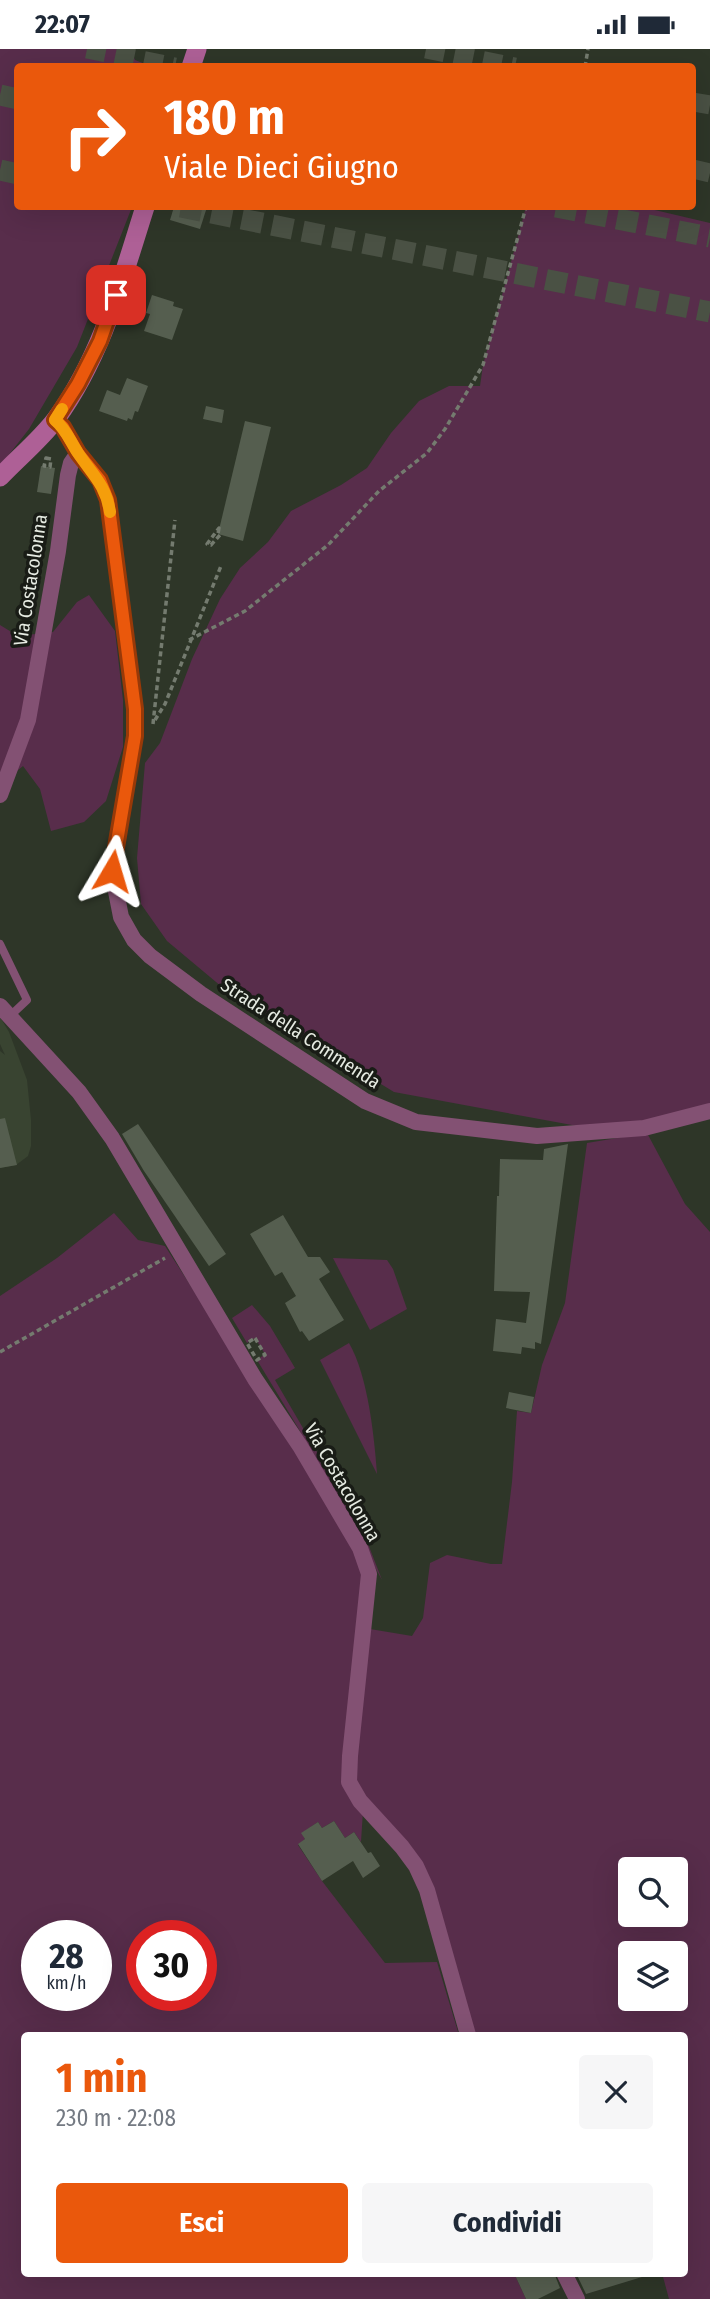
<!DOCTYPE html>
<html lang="it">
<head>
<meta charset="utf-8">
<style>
	body { margin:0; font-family:"Fira Sans Condensed",sans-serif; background:#f6f6f7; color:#1f2937; height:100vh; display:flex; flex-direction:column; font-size:26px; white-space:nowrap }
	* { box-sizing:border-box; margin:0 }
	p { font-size:23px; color:#747a83 }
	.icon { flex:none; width:38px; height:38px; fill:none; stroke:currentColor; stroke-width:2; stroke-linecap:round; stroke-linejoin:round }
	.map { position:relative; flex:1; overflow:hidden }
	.sheet { position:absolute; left:21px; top:1983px; width:667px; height:245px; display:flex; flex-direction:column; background:#fff; border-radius:7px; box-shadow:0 7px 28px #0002 }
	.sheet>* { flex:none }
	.hud { position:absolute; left:14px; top:14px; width:682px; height:147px; border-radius:7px; box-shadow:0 7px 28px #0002; background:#ea580c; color:#fff; overflow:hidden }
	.buttons { position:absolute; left:618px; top:1808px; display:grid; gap:14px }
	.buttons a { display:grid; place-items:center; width:70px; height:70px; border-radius:7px; background:#fff; box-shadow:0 7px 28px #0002; font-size:35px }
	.speed { position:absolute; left:21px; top:1871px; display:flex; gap:14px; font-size:35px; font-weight:700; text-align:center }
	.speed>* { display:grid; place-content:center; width:91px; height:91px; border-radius:50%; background:#fff; box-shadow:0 7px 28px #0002; line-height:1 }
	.speed small { font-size:18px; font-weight:400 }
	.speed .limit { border:10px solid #d22; background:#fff; color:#111 }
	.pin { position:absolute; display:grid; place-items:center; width:60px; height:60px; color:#fff; margin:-30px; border-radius:14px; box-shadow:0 4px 10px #0006 }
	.me { position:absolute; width:77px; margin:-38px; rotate:7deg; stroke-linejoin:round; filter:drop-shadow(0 0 5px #0008) }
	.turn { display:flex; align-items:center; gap:24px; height:147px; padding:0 35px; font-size:32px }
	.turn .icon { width:91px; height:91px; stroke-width:2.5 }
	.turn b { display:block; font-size:49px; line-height:60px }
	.round { display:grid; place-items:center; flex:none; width:74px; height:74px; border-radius:7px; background:#f6f6f7 }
	.head { display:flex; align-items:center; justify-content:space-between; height:119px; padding:0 35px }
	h1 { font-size:42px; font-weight:700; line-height:52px; color:#ea580c }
	.primary-button { display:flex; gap:14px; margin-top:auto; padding:14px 35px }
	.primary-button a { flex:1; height:80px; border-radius:7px; background:#ea580c; color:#fff; font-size:28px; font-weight:700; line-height:80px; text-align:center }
	.primary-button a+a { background:#f6f6f7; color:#1f2937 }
	.status { display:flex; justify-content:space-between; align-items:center; height:49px; padding:0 35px; background:#fff; direction:ltr }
	.status svg { height:19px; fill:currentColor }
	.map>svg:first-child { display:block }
</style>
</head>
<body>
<div class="status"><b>22:07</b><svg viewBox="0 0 49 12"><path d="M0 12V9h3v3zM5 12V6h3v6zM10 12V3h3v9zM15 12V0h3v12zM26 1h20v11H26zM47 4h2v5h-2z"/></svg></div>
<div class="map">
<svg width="710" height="2250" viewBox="0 0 710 2250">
	<rect width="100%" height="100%" fill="#2e3628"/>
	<path fill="#394431" d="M0,968L9,983L27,1031L31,1071V1097L28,1107L16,1116L0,1119V1002L5,1006L0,995Z"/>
	<g fill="#582d4b" fill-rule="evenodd">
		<path d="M0,0H130L135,11L150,17L18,18V158H132L77,298L29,380L0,417Z"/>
		<path d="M526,158H642L710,174V1062L644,1079L572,1076L394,1043L222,938L167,892L141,855L137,809L145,714L160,694L192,610L220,550L240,519L268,493L291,462L341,436L367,419L391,384L419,352L449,337H480L483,316Z"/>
		<path d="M89,546L115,582L123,651V698L106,752L84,773L51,782L40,740L23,717L0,736V576L18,587L53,583L77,553Z"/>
		<path d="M647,1084L685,1155L710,1183V2250H669L662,2224H684V1986H473L423,1820L411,1797L360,1752L363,1762L361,1793L354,1783L345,1789L334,1772L322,1779L318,1773L302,1784L305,1790L298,1796L322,1832L385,1914L437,1913L459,1986H24V2224H514L526,2250H0V1247L57,1209L114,1164L138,1191L165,1197L360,1499L364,1579L412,1587L423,1569L430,1514L447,1506L491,1515H502L512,1433L517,1362L531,1364L542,1316L565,1254L587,1094ZM630,1820H676V1866H630ZM37,1886H96V1946H37ZM142,1886H201V1946H142ZM630,1904H676V1950H630Z"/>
		<path d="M333,1209L387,1211L393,1220L407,1260L370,1281Z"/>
		<path d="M252,1256L270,1277L295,1319L275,1331L363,1482L382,1531L297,1377L257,1311L265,1305L255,1289L247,1294L232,1269Z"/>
		<path d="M349,1294C368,1327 374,1386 377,1425L320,1311Z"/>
	</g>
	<g fill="#555e4f">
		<path d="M174,158H207L200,180L170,171Z"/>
		<path d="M152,246L174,253L173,257L183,260L172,291L144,282L150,265L146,264Z"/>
		<path d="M127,329L148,337L138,363L135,362L132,371L128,369L127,372L99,362L107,341L120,346Z"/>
		<path d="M206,357L224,361L222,374L203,370Z"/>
		<path d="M245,372L271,378L243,492L218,485Z"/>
		<path d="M41,417L55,419L51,445L37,443Z"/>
		<path d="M5,1069L17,1116L0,1119V1070Z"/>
		<path d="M138,1075L226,1205L209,1217L144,1122L122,1085Z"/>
		<path d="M568,1095L541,1295L535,1293V1300L522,1298L521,1305L493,1302L496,1270L526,1274L530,1243L494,1242L497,1147H499L500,1110L543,1111L544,1100Z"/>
		<path d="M283,1166L308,1208H320L330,1223L319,1230L344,1271L309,1292L302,1282L300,1283L285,1254L296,1247L282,1223L275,1227L250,1185Z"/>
		<path d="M509,1343L534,1348L531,1364L506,1359Z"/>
		<path d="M334,1772L345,1789L354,1783L368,1804L371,1803L380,1817L363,1829L353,1812L322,1832L298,1795L305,1790L301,1784L318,1773L322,1779Z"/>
		<path d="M514,2224H554L560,2239L538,2250H526Z"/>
		<path d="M576,2224H641L642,2228L586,2245Z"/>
	</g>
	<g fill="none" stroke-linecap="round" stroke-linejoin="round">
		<g stroke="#4a5144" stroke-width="19" stroke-dasharray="19 10" stroke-linecap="butt">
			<path d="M87,0L175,18"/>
			<path d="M426,0L515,18"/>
			<path d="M693,53L710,56"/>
			<path d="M693,120L710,124"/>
		</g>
		<g stroke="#4a5144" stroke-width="21" stroke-dasharray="21 10" stroke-linecap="butt">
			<path d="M0,46L18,50"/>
			<path d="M0,121L18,125"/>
			<path d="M181,158L710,263"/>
			<path d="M556,158L710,188"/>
		</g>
		<g stroke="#747b6f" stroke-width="3.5" stroke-dasharray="5 3.5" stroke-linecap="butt">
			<path d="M585,18L588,0"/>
			<path d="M46,409L51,410L50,418L44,417Z"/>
			<path d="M219,479L218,485L220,486L211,496L207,495Z"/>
			<path d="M189,591L245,562L328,496L379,442L427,404L445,380L483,316L526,158"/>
			<path d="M155,671L165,655L221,517"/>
			<path d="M153,675L175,471"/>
			<path d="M255,1289L265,1306L257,1311L247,1294Z"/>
			<path d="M0,1303L165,1209"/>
		</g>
		<path stroke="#835173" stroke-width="8" d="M0,895L27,951L9,968"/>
		<g stroke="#835173" stroke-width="16">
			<path d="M55,371L63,378L78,404L100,431L108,451L135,660V687L112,822L121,868L134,891L150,907L201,945L365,1052L416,1073L537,1087L644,1079L710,1062"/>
			<path d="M0,746L28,671L58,502L68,426L71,414L78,404"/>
			<path d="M0,957L79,1043L112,1089L255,1330L300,1397L360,1499L369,1525L350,1707L349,1733L360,1752L402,1798L416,1817L427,1841L468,1986"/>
			<path d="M564,2224L577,2250"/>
		</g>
		<g stroke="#ae6096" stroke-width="19">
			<path d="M191,18L197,0"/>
			<path d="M0,428C18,409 40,391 56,370C102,307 122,230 145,158"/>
		</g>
	</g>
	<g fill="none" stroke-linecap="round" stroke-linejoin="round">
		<defs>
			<path id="route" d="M112,822L135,687V660L108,451L100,431L78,404L63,378L55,371L78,335L100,292L116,246"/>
		</defs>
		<use href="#route" stroke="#983908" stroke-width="18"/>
		<use href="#route" stroke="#ea580c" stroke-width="12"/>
		<path stroke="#f59e0b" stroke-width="12" d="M62,360L55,371C66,380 70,392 78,404C92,425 106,436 110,463"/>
	</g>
	<g text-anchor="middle" stroke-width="7" stroke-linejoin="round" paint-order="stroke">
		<g font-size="19" fill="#e6ebe2" stroke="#191c16">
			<text transform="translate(30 531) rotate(-81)" y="7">Via Costacolonna</text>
			<text transform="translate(301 984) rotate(33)" y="7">Strada della Commenda</text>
			<text transform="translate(343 1433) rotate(60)" y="7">Via Costacolonna</text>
		</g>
	</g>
</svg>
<div class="buttons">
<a><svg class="icon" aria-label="search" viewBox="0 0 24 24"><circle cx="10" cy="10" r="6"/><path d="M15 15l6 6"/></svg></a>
<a><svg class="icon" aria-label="layers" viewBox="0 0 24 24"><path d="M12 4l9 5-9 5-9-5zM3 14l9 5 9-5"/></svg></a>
</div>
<div class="speed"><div>28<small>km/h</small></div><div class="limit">30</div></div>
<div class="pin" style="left:116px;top:246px;background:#d93025"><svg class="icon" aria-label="arrive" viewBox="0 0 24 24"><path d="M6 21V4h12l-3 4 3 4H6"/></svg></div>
<svg class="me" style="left:112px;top:822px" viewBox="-20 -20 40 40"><path d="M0-17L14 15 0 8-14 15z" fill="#ea580c" stroke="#fff" stroke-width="4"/></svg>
<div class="hud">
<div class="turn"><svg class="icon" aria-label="right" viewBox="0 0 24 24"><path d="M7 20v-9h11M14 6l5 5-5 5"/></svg><div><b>180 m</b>Viale Dieci Giugno</div></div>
</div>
<section class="sheet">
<div class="head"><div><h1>1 min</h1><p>230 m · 22:08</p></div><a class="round"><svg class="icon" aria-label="close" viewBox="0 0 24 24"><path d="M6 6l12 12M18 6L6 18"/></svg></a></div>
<div class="primary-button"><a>Esci</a><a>Condividi</a></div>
</section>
</div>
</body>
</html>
